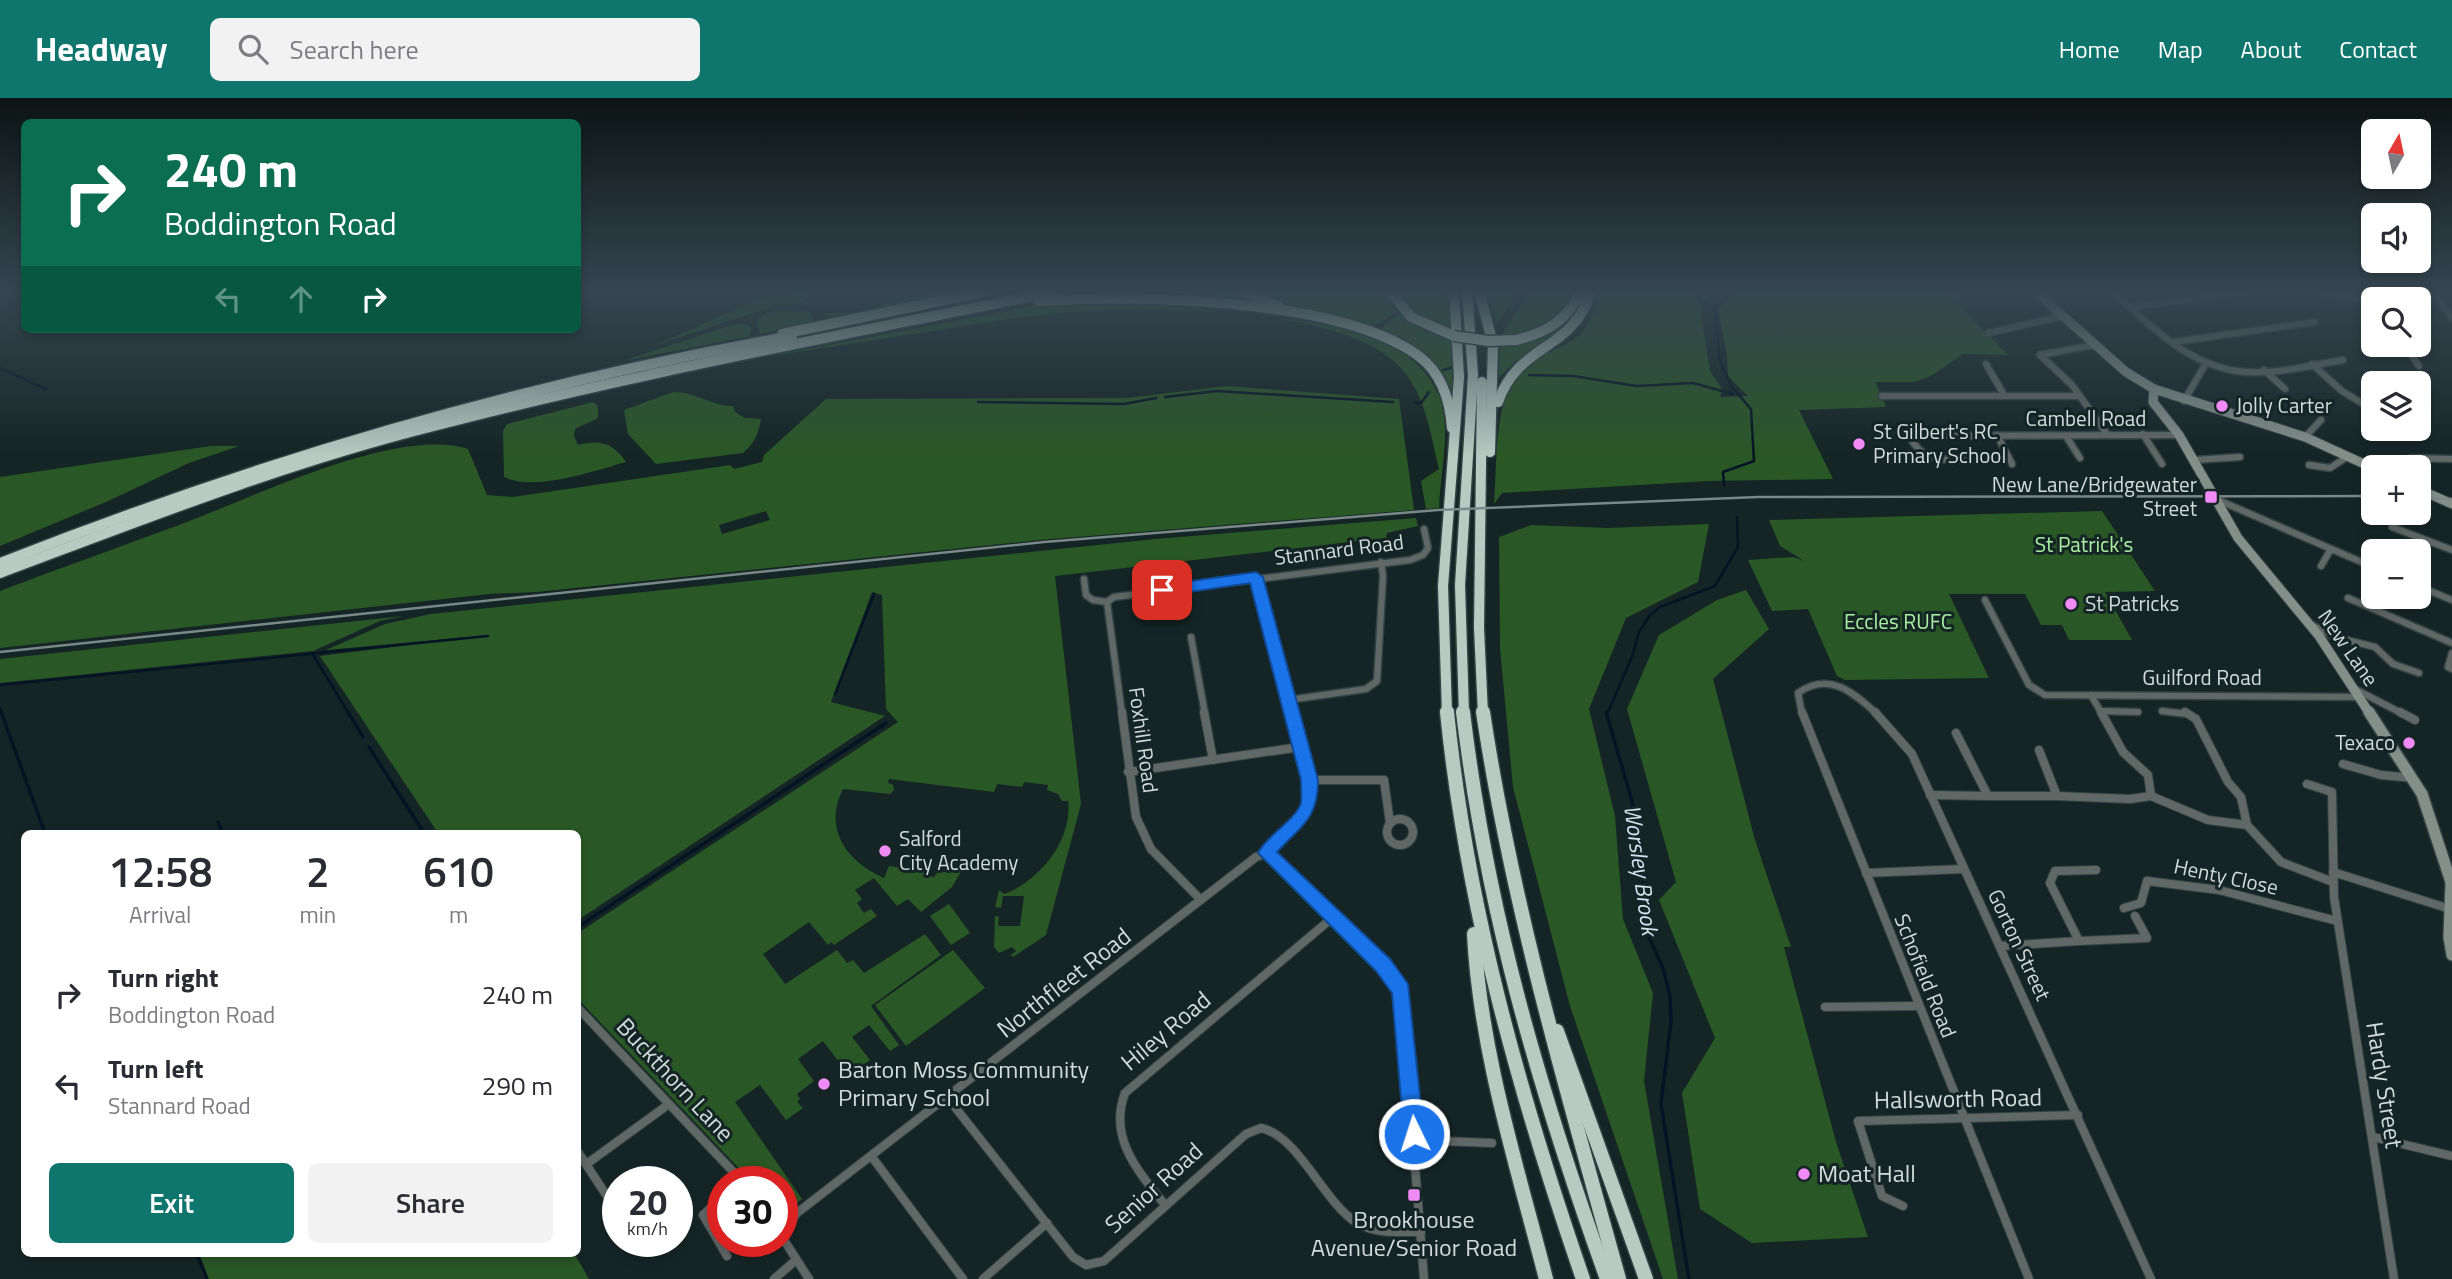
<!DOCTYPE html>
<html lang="en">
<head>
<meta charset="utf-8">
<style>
	body { margin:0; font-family:"Titillium Web",sans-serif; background:#f2f2f3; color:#2b2b33; height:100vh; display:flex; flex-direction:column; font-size:26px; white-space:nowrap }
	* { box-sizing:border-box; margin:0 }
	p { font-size:23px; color:#7c7c81 }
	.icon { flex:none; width:38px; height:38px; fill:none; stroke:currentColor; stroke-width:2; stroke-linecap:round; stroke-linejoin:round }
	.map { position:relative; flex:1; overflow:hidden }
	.details { position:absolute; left:21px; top:732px; width:560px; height:427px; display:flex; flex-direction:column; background:#fff; border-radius:10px; box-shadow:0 4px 10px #0003 }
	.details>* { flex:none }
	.banner { position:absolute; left:21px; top:21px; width:560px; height:214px; border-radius:10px; box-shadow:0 4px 10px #0003; background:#0b6e4f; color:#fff; overflow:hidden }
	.needle { width:46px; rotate:9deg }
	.buttons { position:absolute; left:2361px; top:21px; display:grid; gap:14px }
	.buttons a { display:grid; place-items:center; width:70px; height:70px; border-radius:10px; background:#fff; box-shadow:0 4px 10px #0003; font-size:35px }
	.speed { position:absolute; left:602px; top:1068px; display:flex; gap:14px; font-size:35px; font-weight:700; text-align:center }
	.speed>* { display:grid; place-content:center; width:91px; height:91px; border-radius:50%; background:#fff; box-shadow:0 4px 10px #0003; line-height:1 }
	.speed small { font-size:18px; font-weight:400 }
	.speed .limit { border:10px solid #d22; background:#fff; color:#111 }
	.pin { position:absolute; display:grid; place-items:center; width:60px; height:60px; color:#fff; margin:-30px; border-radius:14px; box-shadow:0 4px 10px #0006 }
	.me { position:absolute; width:77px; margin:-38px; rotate:356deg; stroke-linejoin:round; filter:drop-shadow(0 0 5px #0008) }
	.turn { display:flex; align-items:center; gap:24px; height:147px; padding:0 28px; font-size:32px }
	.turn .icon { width:91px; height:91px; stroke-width:2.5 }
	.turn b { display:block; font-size:49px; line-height:60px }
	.lanes { display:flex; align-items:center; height:66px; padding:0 28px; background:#0003; justify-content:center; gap:35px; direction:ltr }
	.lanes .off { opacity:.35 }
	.eta { display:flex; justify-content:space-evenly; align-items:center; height:119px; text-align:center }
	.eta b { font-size:42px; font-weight:600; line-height:49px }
	.action { display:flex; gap:14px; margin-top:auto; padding:14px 28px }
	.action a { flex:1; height:80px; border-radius:10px; background:#0f766e; color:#fff; font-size:28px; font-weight:600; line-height:80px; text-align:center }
	.action a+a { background:#f2f2f3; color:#2b2b33 }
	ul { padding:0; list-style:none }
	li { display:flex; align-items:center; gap:21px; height:91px; padding:0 28px }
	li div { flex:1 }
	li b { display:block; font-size:26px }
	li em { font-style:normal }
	header { display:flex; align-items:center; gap:42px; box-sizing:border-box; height:98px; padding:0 35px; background:#0f766e; color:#fff }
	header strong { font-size:33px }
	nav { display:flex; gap:38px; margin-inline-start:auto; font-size:24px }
	.search { width:490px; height:63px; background:#f2f2f3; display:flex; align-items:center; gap:18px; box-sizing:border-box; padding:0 24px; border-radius:10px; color:#7c7c81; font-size:26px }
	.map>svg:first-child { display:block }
</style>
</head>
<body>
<header>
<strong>Headway</strong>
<div class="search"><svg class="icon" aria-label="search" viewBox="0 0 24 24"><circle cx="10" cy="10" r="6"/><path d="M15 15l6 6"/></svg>Search here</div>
<nav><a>Home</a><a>Map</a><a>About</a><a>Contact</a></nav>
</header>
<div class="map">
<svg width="2452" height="1181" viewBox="0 0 2452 1181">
	<rect width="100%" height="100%" fill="#152525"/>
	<g fill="#2a5726" fill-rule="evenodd">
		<path d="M799,193H821L803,202L812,207H777L654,248L756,202Z"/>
		<path d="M939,193H964L833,220L822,215H851Z"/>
		<path d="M1080,193H1229L1248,204L1043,200Z"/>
		<path d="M1244,193H1384L1396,214L1372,230L1282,208Z"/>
		<path d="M1396,193H1446L1453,234L1414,216Z"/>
		<path d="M1486,193H1518L1497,225Z"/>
		<path d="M1530,193H1574C1563,225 1531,236 1500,239Z"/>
		<path d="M1598,193H1712L1700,210L1710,273L1722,291L1720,299L1748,298L1728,278L1727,257L1718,212L1738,193H1946L2008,257L1963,256L1931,278L1914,284H1875L1886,309L1799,312L1833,381L1708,383L1502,395L1494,406C1497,372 1494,304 1516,278C1549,240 1589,259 1598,193Z"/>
		<path d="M1070,204C1134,206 1199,210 1260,218C1321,226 1411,231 1439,298C1452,331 1440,375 1439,410L1426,411L1421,383L1439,371C1430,334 1425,291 1395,264C1326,202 1106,206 1017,220L1015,216L1016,220L765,259L1008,213L1012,212L1014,217V211Z"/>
		<path d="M779,213L809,214L815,224L760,236L757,223L766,215Z"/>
		<path d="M1399,216L1425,233L1453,243L1454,303L1442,280L1378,233Z"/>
		<path d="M1569,224L1574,226L1515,264L1499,279L1500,247L1547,238Z"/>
		<path d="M746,226L751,230L750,238L623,263L732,227Z"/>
		<path d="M1226,288L1399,301L1414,412L1039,442L536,494L489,496L0,550V493C60,470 120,449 179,427C250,401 396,328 468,351L487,397L513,399L730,367L734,371L762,364L764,357L826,301L1127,300ZM766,413L770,422L722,436L719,427Z"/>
		<path d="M673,294C697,294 711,308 733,308L735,314L745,320L761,321C758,336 755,345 743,355L656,366L628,336L624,312Z"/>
		<path d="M593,304L598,308V320L575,331L574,338L578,347C599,341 614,345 626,364C594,373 533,394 504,379L503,333L507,326Z"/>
		<path d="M211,348H239L189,365L106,404L0,448V379Z"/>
		<path d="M2102,413L2155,493L2105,494L2132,542H2069L2062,527H2041L2025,496H1949L1989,580L1845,582L1837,578L1808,511L1772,513L1748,462L1793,459L1804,463L1780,448L1769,422Z"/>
		<path d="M1416,420L1418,428L1387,435L1386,440L1055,478L1081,706L1046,837L1013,859L1011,857L1016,853L1012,849L999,855L994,849L995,818L999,819L998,828H1020L1024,798H1003L1001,810L995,809L999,792L1004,796C1040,783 1073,741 1068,703H1062L1058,696L1047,692L1048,687L1024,684L1022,689L997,686L994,694L889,681L888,685L893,687L894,692L890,696L843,691C823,731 846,763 884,780L889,768L926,774L927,778L934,779L937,775L962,772L952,789L921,814L908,801L897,808L874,780L855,792L862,801L857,805L864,815L871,811L877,818L834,847L831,844L828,847L809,824L763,856L785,886L837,852L847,865L853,862L864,875L925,836L941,857L871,908L899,947L890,953L869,927L852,939L870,962L849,977L823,943L798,961L814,983L797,996L800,1001L797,1004L803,1010L786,1022L760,987L735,1004L802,1101L787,1113H782V1083H751L578,901V835L898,624L886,611L882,497L872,494L831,604L885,618L578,822V735H438L320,558L490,537L326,552L385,526L431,516L1155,441Z"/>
		<path d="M1709,426L1698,484L1626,520L1589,611L1615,718L1623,821L1653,895L1644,983L1678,1181H1663L1570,908L1513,689L1500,550L1499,439L1531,427L1609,430Z"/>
		<path d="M1746,492L1769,531L1713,581L1755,742L1791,849H1784L1836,1044L1868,1139L1752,1145L1700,1111L1682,995L1715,940L1659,802L1676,784L1627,611L1659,537L1717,502Z"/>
		<path d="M404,518L380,523L313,553L0,585V561Z"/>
		<path d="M949,806L970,835L951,847L930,818Z"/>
		<path d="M953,852L985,890L906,948L875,907Z"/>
		<path d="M197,1155H574L589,1181H207Z"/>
	</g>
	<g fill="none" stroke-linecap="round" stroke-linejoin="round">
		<g stroke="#041424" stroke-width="2.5">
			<path d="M1694,193L1698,195L1700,205L1715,207"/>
			<path d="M0,270L46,291"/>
			<path d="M1443,272L1451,270"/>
			<path d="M1529,277L1573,278L1637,288L1693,285L1733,296"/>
			<path d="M1165,299L1217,293L1393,304"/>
			<path d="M978,304L1124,306L1156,300"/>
			<path d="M1415,305H1421L1429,294"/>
			<path d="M1724,387L1723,374L1754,363L1751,311L1731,288L1720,264L1715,207L1730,193"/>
			<path d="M312,555L349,616"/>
			<path d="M0,587L488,538"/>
			<path d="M835,596L874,496"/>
			<path d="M0,610L2,616"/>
			<path d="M1607,616L1632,559L1639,534L1650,517L1660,509L1715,488L1738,449L1737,419"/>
		</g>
		<g stroke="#041424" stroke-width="3.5">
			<path d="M1,614L45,735"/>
			<path d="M348,614L363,639"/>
			<path d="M1606,614L1632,703L1643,780L1641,808L1645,829L1664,873L1670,899L1671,923L1661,1006L1689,1181"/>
			<path d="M369,649L424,735"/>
			<path d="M218,724L223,735"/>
			<path d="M578,829L886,625"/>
			<path d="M197,1155L207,1181"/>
		</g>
		<defs>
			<g id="street-far1">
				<path d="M1950,193L1956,199"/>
				<path d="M2112,193C2151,228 2191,271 2247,274C2279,276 2312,267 2343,262"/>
				<path d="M2432,193L2452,220"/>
				<path d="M2325,197L2373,201"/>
				<path d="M2131,209L2255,193"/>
				<path d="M1988,235L2063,218"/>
				<path d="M2174,244L2315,224"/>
				<path d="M2405,247L2419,268"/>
				<path d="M2040,257L2072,287L2107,336"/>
				<path d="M2040,257L2094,247"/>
				<path d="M1986,266L2004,297"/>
				<path d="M2312,266L2342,293L2373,312"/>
				<path d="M2264,272L2285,291"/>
				<path d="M1882,298H2080"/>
				<path d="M2184,303L2206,265"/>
				<path d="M2143,336L2162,366"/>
				<path d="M1997,337L2012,366"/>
				<path d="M2066,338L2080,360"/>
				<path d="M2305,339L2321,322"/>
				<path d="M1963,362C1937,362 1922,362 1909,338L2179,337"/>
				<path d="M2194,362L2240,359"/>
				<path d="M2309,367L2330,370L2347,359"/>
				<path d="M2398,369L2411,360L2452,361"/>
				<path d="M2218,402L2373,469"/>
				<path d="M2392,429L2452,452"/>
				<path d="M2321,468L2331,451"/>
				<path d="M1256,479L1292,616"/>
				<path d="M1084,481L1086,497L1093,502L1107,504L1122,616"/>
				<path d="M2418,488L2452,502"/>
				<path d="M2348,500L2452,545"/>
				<path d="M1985,502L2029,587L2045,597L2359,599"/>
				<path d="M1107,504L1114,499L1410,462L1423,457L1428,450L1424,431"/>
				<path d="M2310,526L2335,539L2375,549L2393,566L2419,575"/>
				<path d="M1191,539L1205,616"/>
				<path d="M2452,555L2448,569L2452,571"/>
				<path d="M2353,590L2403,616"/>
				<path d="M2091,597L2102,616"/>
				<path d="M1288,602L1366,591L1377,583L1383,478L1381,464"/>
				<path d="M2100,613L2138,614"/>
				<path d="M2162,613L2187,616"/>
				<path d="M1802,616L1798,595C1829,573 1853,594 1877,616"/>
			</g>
			<g id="street">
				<path d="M1122,614L1136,719L1151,751L1201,802"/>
				<path d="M1204,614L1213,662"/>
				<path d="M1802,614L2029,1181"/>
				<path d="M1875,614L1912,656L2151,1181"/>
				<path d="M2185,614L2196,621L2228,684L2241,699L2247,727L2281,764L2333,784"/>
				<path d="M2400,614L2415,622"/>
				<path d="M2039,652L2057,698L2130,701L2151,698L2148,677L2123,654L2101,614"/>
				<path d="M2343,666L2381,677L2413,680"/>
				<path d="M1128,674L1300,649"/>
				<path d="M1309,682H1384L1390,725"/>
				<path d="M2307,686L2332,694L2334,799L2394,1181"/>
				<path d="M1930,697L1988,698L1956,635"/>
				<path d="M1988,698H2057"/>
				<path d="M2151,698L2208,722L2247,727"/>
				<circle cx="1400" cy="734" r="13"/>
				<path d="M1267,755C1276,741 1290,732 1300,719C1321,690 1299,644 1291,614"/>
				<path d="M1267,755L1383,867L1401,892L1424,1181"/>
				<path d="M2333,774L2450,811"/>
				<path d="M1866,775L1963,771"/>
				<path d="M2124,810L2141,805L2147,783L2219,792L2337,823"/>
				<path d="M2079,843L2147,840L2135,818"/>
				<path d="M2001,848L2079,843L2050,785L2055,773L2096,772"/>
				<path d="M1825,909L1918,908"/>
				<path d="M578,910L742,1083"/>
				<path d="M947,999L1073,1159L1086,1167L1104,1163L1246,1036L1261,1030C1299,1038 1323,1104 1357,1125C1375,1136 1400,1134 1421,1134"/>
				<path d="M2373,1039L2452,1058"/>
				<path d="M1414,1042L1492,1045"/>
				<path d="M578,1054L614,1109"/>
				<path d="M872,1059L963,1181"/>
				<path d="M588,1065L669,1006"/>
				<path d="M723,1099L703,1117L727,1158"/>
				<path d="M1165,1107C1138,1073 1108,1040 1125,995L1332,820"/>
				<path d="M1903,1108L1882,1098L1858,1023L2078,1017"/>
				<path d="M774,1181L796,1162"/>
				<path d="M809,1181L784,1142L786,1131L797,1115L1256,759L1267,755"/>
				<path d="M983,1181L1047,1125"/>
			</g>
			<g id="secondary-far1">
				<path d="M2035,193L2126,274L2154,291L2305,339L2373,370"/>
				<path d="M2154,291L2153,304L2179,337L2238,440L2319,538L2370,616"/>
				<path d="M2418,391L2452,406"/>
			</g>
			<path id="secondary" d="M2369,614L2422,696L2451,784L2449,839L2452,857"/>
			<g id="highway-far1">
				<path d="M1241,193L1280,209"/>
				<path d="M1390,193L1411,219L1454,238"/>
				<path d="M1479,193L1493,246L1490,354"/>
				<path d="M1039,203C1135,196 1342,200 1420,259C1442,276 1450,303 1452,330"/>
				<path d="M782,236L987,193"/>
				<path d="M1516,242C1546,235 1568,222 1581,193"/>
				<path d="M1482,284L1479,530L1483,616"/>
				<path d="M1498,304C1519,244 1573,254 1591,193"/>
				<path d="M0,465C263,362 514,288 792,238"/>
				<path d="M0,475C139,423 278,368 422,331C631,276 844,237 1056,193"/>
				<path d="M1447,616L1443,488L1459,279L1454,193"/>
				<path d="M1464,616L1460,487L1473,277L1467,193"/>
			</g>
			<g id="highway">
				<path d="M1447,614C1467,810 1519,995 1583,1181"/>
				<path d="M1463,614C1487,814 1539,992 1607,1181"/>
				<path d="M1483,614C1512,807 1567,994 1619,1181"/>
				<path d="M1474,836C1480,953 1517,1068 1546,1181"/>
				<path d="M1557,933L1646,1181"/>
			</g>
		</defs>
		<use href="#street-far1" stroke="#334242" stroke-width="9"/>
		<use href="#street" stroke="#334242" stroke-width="10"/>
		<use href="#secondary-far1" stroke="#334242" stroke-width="11"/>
		<use href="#secondary" stroke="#334242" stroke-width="14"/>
		<use href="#highway-far1" stroke="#334242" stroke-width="13"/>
		<use href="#highway" stroke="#334242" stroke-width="17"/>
		<use href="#street-far1" stroke="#606865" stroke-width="6"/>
		<use href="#street" stroke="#606865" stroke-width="8"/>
		<use href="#secondary-far1" stroke="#848f8a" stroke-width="9"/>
		<use href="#secondary" stroke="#848f8a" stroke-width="11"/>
		<use href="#highway-far1" stroke="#b8cac2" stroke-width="10"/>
		<use href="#highway" stroke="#b8cac2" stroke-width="14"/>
		<g stroke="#7a8887" stroke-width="2.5">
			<path d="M2418,400L2452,401"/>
			<path d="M0,554L1044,444L1438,412L1758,399L2373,398"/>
		</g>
		<defs>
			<path id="highway-bridge" d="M1454,238L1489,243L1516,242"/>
		</defs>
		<use href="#highway-bridge" stroke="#334242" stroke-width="13" stroke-linecap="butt"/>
		<use href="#highway-bridge" stroke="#b8cac2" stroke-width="10"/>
	</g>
	<linearGradient id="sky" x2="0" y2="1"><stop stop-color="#0c1414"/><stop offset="0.54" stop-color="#354651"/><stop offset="1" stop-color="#354651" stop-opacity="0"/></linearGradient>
	<rect width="2452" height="358" fill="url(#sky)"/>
	<path fill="#1a73e8" stroke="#114b97" stroke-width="2" d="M1256,474L1263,479L1318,682C1318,721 1301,728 1277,754L1390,861L1408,886L1424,1036L1421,1043L1414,1046L1407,1043L1404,1036L1392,895L1376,873L1258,755C1267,737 1296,722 1301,705C1302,698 1301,689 1301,682L1250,485L1162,498L1154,492L1162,487Z"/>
	<g fill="#f08bf5" stroke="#152525" stroke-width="2.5">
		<circle cx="2222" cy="308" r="7"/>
		<circle cx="1859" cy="346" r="7"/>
		<rect x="2204" y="392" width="14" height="14" rx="3.5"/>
		<circle cx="2071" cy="506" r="7"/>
		<circle cx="2409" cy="645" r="7"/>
		<circle cx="885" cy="753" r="7"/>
		<circle cx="824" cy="986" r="7"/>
		<circle cx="1804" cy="1076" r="7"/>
		<rect x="1407" y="1090" width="14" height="14" rx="3.5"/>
	</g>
	<g text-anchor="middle" stroke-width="6" stroke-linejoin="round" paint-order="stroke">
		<g font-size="21" fill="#d0dbda" stroke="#152525" text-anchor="start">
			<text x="2236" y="315">Jolly Carter</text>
			<text x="1873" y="341">St Gilbert's RC<tspan x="1873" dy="24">Primary School</tspan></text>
			<text x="2197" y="394" text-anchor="end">New Lane/Bridgewater<tspan x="2197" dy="24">Street</tspan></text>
			<text x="2085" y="513">St Patricks</text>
			<text x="2395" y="652" text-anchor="end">Texaco</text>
			<text x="899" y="748">Salford<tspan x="899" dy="24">City Academy</tspan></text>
		</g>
		<g font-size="21" fill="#d0dbda" stroke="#152525">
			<text x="2086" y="328">Cambell Road</text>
			<text transform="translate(1339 452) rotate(-7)" y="7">Stannard Road</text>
			<text transform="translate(2348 550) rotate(55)" y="7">New Lane</text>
			<text x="2202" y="587">Guilford Road</text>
			<text transform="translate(1143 642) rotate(82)" y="7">Foxhill Road</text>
			<text transform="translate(2226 779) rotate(12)" y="7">Henty Close</text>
			<text transform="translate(2019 847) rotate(65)" y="7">Gorton Street</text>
			<text transform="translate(1925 878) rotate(68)" y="7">Schofield Road</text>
		</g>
		<g font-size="21" fill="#a8f0a0" stroke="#152525">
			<text x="2084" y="454">St Patrick's</text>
			<text x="1898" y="531">Eccles RUFC</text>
		</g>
		<g font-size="23" font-style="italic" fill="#d3e3f1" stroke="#152525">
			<text transform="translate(1641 772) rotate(82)" y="8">Worsley Brook</text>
		</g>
		<g font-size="24" fill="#d0dbda" stroke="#152525">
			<text transform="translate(1064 885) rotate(-38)" y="8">Northfleet Road</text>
			<text transform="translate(1166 933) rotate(-40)" y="8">Hiley Road</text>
			<text transform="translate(675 982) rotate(47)" y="8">Buckthorn Lane</text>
			<text transform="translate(2384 987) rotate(81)" y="8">Hardy Street</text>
			<text transform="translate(1958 1001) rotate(-1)" y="8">Hallsworth Road</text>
			<text transform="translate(1154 1090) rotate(-42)" y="8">Senior Road</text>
		</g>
		<g font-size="24" fill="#d0dbda" stroke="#152525" text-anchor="start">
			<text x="838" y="980">Barton Moss Community<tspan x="838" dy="28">Primary School</tspan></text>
			<text x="1818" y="1084">Moat Hall</text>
			<text x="1414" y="1130" text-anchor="middle">Brookhouse<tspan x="1414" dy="28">Avenue/Senior Road</tspan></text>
		</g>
	</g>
</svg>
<div class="buttons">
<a><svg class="needle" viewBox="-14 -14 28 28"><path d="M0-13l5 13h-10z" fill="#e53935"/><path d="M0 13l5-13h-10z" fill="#7c7c81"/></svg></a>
<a><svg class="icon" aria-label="sound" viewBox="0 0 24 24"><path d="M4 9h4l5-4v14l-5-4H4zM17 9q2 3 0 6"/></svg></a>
<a><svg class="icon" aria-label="search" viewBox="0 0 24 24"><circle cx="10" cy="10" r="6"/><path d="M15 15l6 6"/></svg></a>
<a><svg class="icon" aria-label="layers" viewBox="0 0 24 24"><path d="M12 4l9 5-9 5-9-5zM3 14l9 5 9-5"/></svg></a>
<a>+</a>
<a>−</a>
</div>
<div class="speed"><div>20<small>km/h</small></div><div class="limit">30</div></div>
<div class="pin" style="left:1162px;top:492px;background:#d93025"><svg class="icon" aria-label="arrive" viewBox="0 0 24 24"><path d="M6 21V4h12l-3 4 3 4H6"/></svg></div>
<svg class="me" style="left:1414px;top:1036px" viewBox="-20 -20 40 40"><circle r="17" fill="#1a73e8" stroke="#fff" stroke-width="3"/><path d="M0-11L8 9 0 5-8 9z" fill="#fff"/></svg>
<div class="banner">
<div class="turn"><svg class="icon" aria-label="right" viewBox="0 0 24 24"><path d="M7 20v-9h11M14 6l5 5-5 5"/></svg><div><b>240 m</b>Boddington Road</div></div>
<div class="lanes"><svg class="icon off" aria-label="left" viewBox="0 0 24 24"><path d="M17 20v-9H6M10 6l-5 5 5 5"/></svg><svg class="icon off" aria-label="ahead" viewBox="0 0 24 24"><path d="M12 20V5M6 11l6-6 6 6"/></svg><svg class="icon" aria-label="right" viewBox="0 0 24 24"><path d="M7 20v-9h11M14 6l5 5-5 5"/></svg></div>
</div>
<section class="details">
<div class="eta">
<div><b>12:58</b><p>Arrival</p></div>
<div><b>2</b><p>min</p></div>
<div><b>610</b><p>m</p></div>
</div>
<ul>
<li><svg class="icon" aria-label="right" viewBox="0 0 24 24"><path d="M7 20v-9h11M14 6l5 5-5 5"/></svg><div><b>Turn right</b><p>Boddington Road</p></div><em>240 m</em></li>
<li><svg class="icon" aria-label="left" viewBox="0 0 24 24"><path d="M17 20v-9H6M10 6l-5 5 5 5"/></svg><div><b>Turn left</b><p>Stannard Road</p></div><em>290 m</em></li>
</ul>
<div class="action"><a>Exit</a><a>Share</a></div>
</section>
</div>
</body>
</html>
